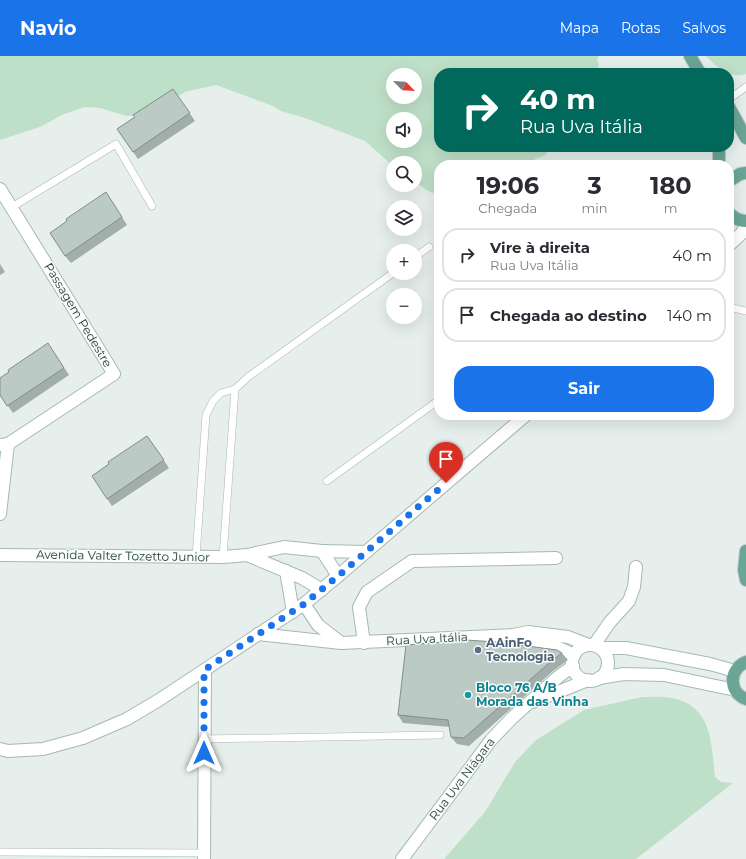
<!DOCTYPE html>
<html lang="pt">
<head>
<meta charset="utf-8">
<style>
	body { margin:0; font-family:Montserrat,sans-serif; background:#f2f2f3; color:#2b2b33; height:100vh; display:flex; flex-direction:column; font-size:15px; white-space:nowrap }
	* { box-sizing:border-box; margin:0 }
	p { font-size:13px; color:#7c7c81 }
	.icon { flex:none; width:22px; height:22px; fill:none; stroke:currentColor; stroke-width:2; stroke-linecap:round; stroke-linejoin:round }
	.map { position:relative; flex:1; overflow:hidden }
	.drawer { position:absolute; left:434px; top:104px; width:300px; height:260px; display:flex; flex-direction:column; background:#fff; border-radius:16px; box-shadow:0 4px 16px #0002 }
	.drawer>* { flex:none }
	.guide { position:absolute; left:434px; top:12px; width:300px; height:84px; border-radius:16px; box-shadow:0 4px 16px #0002; background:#00695c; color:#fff; overflow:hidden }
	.needle { width:26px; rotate:114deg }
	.fabs { position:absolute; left:386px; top:12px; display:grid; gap:8px }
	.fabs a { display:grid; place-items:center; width:36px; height:36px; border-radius:50%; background:#fff; box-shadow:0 4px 16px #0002; font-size:20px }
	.pin { position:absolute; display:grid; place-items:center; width:34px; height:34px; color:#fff; margin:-41px -17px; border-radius:50% 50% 50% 0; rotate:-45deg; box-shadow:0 0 4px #0007 }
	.pin .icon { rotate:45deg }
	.me { position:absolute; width:44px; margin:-22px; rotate:0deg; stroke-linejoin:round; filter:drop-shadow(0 0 3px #0008) }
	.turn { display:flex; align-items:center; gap:14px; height:84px; padding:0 20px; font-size:18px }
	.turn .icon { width:52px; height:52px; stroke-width:2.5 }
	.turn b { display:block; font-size:28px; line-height:34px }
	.eta { display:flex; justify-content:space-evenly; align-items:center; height:68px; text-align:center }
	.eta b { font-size:24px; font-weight:700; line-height:28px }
	.action { display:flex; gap:8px; margin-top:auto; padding:8px 20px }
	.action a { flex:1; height:46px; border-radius:16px; background:#1a73e8; color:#fff; font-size:16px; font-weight:700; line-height:46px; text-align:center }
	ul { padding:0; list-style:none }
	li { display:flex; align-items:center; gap:12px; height:54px; margin:0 8px 6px; padding:0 12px; border:2px solid #e1e1e2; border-radius:16px }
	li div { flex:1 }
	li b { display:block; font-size:15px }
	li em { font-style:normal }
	header { display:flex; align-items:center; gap:24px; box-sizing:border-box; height:56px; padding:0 20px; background:#1a73e8; color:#fff }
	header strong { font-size:19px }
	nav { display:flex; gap:22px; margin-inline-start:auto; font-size:14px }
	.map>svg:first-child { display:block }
</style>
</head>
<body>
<header>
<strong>Navio</strong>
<nav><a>Mapa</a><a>Rotas</a><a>Salvos</a></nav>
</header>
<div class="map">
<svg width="746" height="803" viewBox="0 0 746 803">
	<rect width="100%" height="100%" fill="#e6efeb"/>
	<g fill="#bfe0c8" fill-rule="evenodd">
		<path d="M0,0H599L597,4L599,8L595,17H439V91H545L547,98L529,106L526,109H439V139L428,135L415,126V107H393V110L365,85L305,62L281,55L273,50L216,29L185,36L156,53L138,60H126L100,52L85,51L62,59L40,71L0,84ZM393,19H415V41H393ZM393,63H415V85H393Z"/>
		<path d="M706,0H746V18C730,23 717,11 706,0Z"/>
		<path d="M642,641C651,641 663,640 672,642C713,650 711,688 715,721L721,726L733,727L636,803H444L485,756L515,706L536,684L584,654Z"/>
	</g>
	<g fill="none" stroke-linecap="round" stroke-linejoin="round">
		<defs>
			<g id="service">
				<path d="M729,43L746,31"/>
				<path d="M12,151L116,88L152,150"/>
				<path d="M415,201L429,191"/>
				<path d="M729,251L746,255"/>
				<path d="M327,425L439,344"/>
				<path d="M196,501L206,359L213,345L221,337L235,333L248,321L393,217"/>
				<path d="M223,501L235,333"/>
				<path d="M204,683L440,679"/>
				<path d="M0,796L204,797"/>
			</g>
			<g id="minor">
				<path d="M0,133L114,318L8,388L0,389"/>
				<path d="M0,458L8,388"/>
				<path d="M364,587L359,551L367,536L412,505L556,502"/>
				<path d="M594,589L610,566L629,545L634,531L636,511"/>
				<path d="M204,803L205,614"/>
			</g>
			<g id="tertiary">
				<path d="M729,189L742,177L746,170"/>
				<path d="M322,495L366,496"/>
				<path d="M0,499L223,501L247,499L284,491L322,495L338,520"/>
				<path d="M247,499L302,522L322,534"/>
				<path d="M286,515L293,556"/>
				<path d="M304,548L318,569L340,586"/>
				<path d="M258,578L341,587L513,579L528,576L568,581L589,589"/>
				<path d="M513,579L525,584L552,589L574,599"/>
				<path d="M0,693L8,695L43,693L83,682L127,663L159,644L304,548L338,520L526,359"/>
			</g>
			<g id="secondary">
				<circle cx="590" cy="607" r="18"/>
				<path d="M600,592H626L710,608L735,615"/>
				<path d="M599,622L624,618L664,619L735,634"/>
				<path d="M533,646L588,624"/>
				<path d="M402,803L491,684L512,662L558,621L573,610"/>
			</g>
			<g id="primary">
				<path d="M690,0L700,17"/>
				<path d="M729,51L746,82"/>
				<path d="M719,109V91"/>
				<path d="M729,125L740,118L746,117"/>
				<path d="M729,157C734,162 739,165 746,165"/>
				<path d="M746,495L744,514L746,524"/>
				<path d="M746,606C729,613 728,636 746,643"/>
			</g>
		</defs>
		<use href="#service" stroke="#a8b8b2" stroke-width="8"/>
		<use href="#minor" stroke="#a8b8b2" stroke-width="14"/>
		<use href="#tertiary" stroke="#a8b8b2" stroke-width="14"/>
		<use href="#secondary" stroke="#a4bbb3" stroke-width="14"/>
		<use href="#primary" stroke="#c2cac8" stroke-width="14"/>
		<use href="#service" stroke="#fff" stroke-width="7"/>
		<use href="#minor" stroke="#fff" stroke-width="12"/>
		<use href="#tertiary" stroke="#fff" stroke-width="12"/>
		<use href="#secondary" stroke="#fff" stroke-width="12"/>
		<use href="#primary" stroke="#6aa596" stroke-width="12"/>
	</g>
	<g fill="#a1aea9">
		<path d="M173,33L195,65L138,103L117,73L135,61Z"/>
		<path d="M106,136L127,169L71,207L65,200L67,165Z"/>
		<path d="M0,208L5,216L0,219Z"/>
		<path d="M53,295L69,319L13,357L0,339Z"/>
		<path d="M147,380L169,412L112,450L92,420L109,408Z"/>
		<path d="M562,597L568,604L553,615L469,690L457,688L451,681L450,671L403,667L398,659Z"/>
	</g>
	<g fill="#bbcac4" stroke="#838d89">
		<path d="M173,33L190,57L133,96L117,73L135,61L133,59Z"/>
		<path d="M106,136L122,161L65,200L50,177L67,165L66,163Z"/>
		<path d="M48,287L64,312L7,350L0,339V322L9,316L8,314Z"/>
		<path d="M147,380L164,404L107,443L92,420L109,408L108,406Z"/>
		<path d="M465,584L497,586L557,594L562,597L548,608L464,682L451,681L448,664L398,659L406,589Z"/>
	</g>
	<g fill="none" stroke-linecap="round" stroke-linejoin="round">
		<path stroke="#1a73e8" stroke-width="7" stroke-dasharray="0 12.6" d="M204,697V614L304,548L338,520L446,427"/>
	</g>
	<circle fill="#5c6f8a" stroke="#f7fbf9" stroke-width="1.5" cx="478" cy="594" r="4"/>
	<circle fill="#0f9aa8" stroke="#f7fbf9" stroke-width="1.5" cx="468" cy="639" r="4"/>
	<g text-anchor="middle" stroke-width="3" stroke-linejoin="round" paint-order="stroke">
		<g font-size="12" fill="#24423a" stroke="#f7fbf9">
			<text transform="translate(78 259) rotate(59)" y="4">Passagem Pedestre</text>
			<text transform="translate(123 500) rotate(1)" y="4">Avenida Valter Tozetto Junior</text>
			<text transform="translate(427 583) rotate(-3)" y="4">Rua Uva Itália</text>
			<text transform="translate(462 723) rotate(-53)" y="4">Rua Uva Niágara</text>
		</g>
		<g font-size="12" font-weight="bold" fill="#4e5e75" stroke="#f7fbf9" text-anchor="start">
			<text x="486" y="591">AAinFo<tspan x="486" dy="14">Tecnologia</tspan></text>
		</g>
		<g font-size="12" font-weight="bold" fill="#0d838f" stroke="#f7fbf9" text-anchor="start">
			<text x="476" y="636">Bloco 76 A/B<tspan x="476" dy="14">Morada das Vinha</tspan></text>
		</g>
	</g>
</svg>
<div class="fabs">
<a><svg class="needle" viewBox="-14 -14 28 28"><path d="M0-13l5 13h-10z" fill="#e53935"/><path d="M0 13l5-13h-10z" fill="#7c7c81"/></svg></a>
<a><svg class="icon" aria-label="sound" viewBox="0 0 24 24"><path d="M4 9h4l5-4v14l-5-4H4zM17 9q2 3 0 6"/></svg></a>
<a><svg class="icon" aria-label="search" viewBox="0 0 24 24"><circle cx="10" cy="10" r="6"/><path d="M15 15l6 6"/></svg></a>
<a><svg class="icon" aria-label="layers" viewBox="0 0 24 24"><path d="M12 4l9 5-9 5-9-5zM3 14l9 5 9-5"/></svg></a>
<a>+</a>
<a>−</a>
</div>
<div class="pin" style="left:446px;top:427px;background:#d93025"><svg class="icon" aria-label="arrive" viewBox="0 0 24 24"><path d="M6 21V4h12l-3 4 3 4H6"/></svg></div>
<svg class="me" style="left:204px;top:697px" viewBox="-20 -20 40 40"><path d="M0-17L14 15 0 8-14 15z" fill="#1a73e8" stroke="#fff" stroke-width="4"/></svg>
<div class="guide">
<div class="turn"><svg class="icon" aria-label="right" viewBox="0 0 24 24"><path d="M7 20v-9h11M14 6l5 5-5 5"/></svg><div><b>40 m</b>Rua Uva Itália</div></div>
</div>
<section class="drawer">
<div class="eta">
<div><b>19:06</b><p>Chegada</p></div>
<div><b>3</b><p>min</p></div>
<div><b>180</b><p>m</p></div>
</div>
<ul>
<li><svg class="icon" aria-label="right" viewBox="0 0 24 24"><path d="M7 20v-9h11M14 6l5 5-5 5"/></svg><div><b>Vire à direita</b><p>Rua Uva Itália</p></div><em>40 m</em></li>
<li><svg class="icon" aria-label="arrive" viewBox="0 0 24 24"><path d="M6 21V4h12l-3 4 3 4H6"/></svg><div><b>Chegada ao destino</b></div><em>140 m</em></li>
</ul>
<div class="action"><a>Sair</a></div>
</section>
</div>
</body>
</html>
